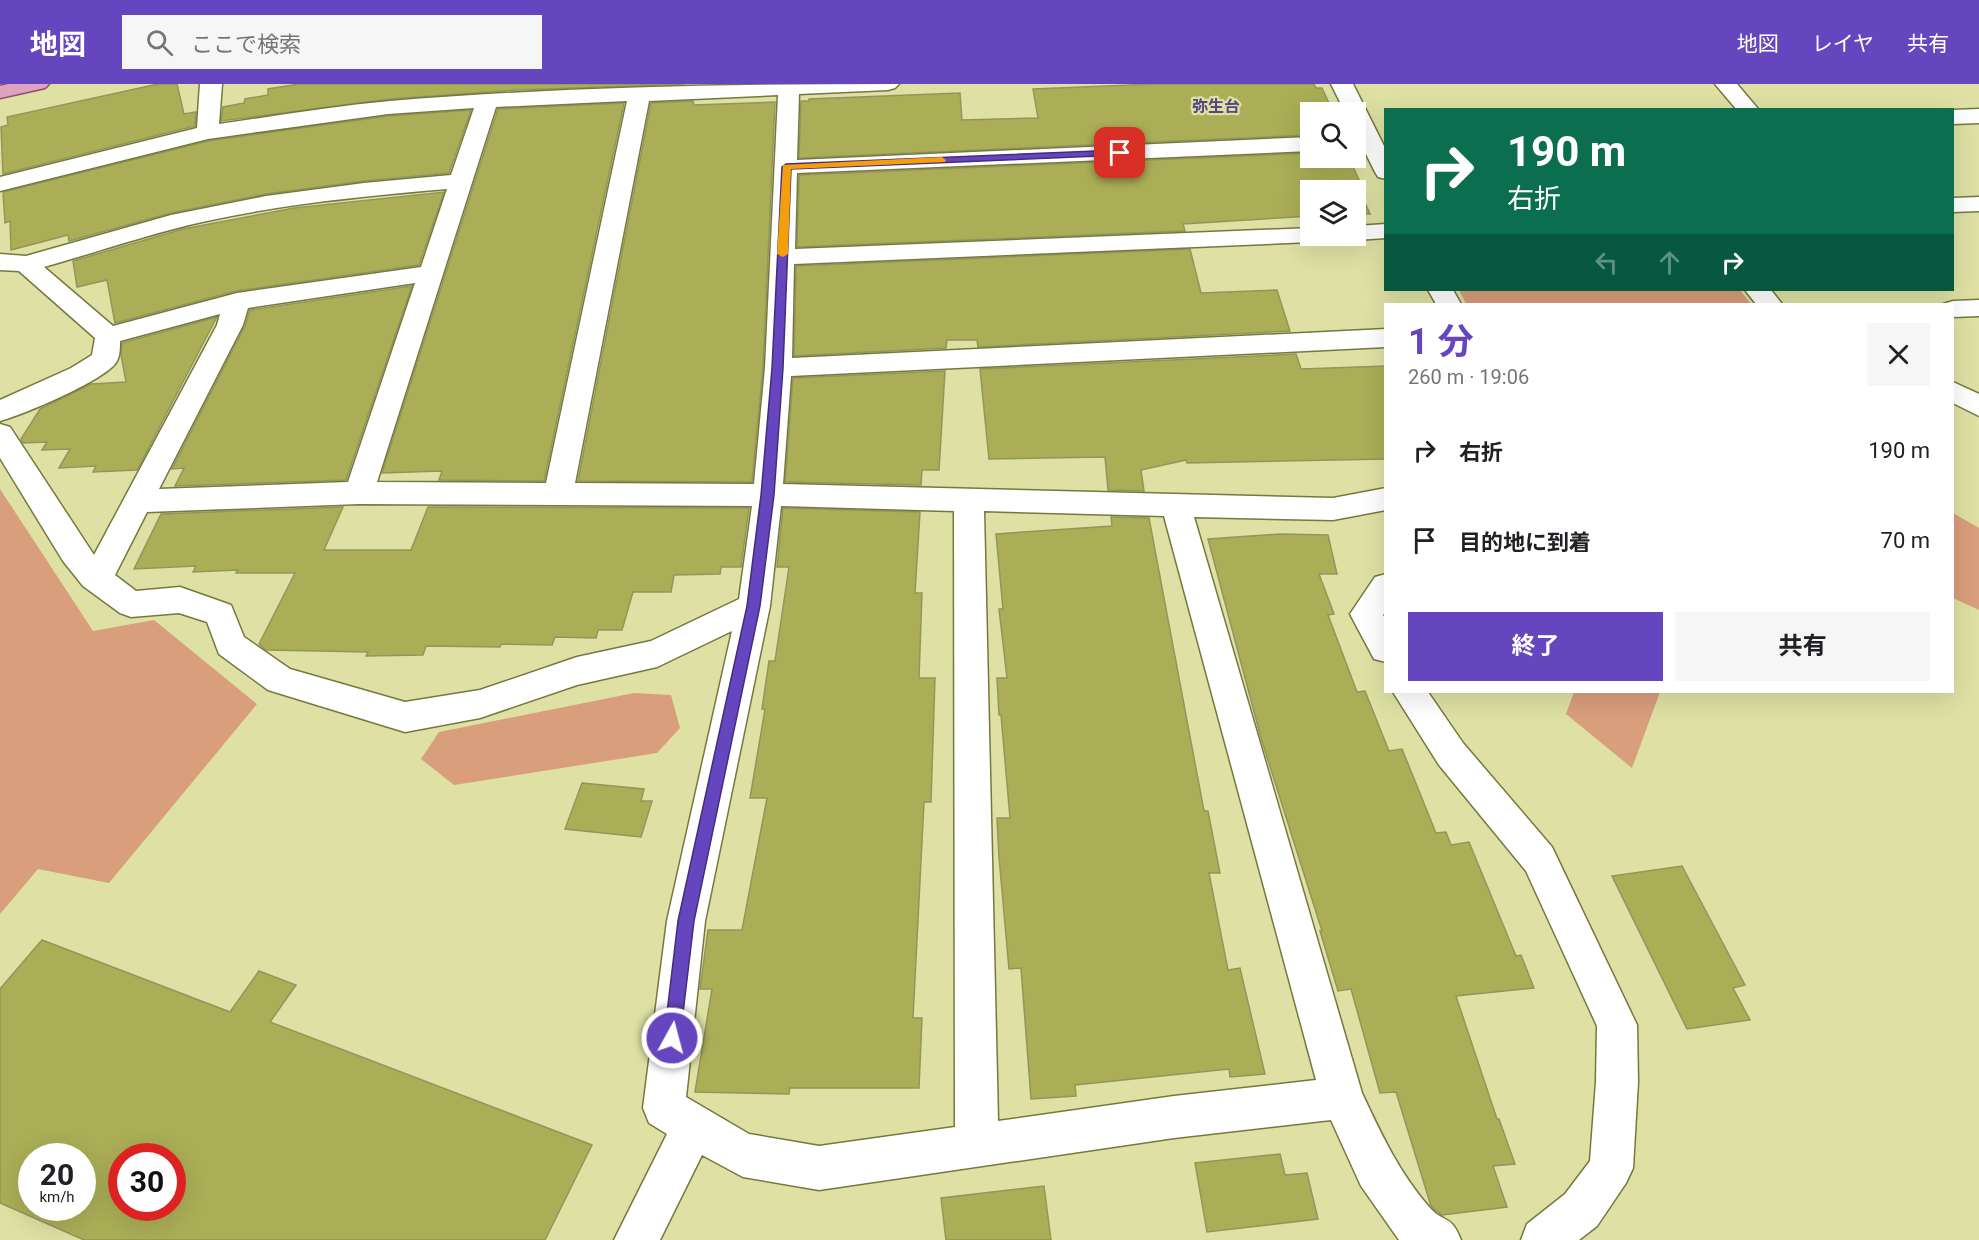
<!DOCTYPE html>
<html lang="ja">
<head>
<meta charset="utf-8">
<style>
	body { margin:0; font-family:Roboto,"Noto Sans JP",sans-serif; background:#f6f6f6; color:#202124; height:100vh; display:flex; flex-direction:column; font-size:22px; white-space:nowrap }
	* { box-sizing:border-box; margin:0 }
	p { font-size:20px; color:#757577 }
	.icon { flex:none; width:33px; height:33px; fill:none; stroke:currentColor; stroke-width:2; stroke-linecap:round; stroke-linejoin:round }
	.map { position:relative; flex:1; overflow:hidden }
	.panel { position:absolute; left:1384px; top:219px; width:570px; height:390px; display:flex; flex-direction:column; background:#fff; border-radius:0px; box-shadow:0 6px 24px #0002 }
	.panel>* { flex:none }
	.guide { position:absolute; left:1384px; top:24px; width:570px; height:183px; border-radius:0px; box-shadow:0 6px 24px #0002; background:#0b6e4f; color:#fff; overflow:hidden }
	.controls { position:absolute; left:1300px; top:18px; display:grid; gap:12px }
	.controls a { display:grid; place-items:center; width:66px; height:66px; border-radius:0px; background:#fff; box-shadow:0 6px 24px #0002; font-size:30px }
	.speed { position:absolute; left:18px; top:1059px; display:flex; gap:12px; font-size:30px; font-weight:700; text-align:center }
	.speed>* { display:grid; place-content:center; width:78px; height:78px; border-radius:50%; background:#fff; box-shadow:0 6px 24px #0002; line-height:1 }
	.speed small { font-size:15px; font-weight:400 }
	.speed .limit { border:9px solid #d22; background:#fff; color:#111 }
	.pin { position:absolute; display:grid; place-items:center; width:51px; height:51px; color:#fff; margin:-26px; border-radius:12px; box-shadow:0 3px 9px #0006 }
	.me { position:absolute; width:66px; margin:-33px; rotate:7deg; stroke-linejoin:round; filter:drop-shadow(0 0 4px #0008) }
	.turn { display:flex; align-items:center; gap:21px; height:126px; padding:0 24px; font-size:27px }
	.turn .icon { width:78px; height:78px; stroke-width:2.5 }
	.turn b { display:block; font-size:42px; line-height:51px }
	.lanes { display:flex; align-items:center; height:57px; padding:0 24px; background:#0003; justify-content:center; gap:30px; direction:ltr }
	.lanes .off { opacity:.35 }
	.round { display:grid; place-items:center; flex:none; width:63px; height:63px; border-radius:0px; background:#f6f6f6 }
	.overview { display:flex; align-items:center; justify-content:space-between; height:102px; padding:0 24px }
	h1 { font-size:36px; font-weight:700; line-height:45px; color:#6646bf }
	.primary-button { display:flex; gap:12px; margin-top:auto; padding:12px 24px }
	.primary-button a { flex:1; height:69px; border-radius:0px; background:#6646bf; color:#fff; font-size:24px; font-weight:700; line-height:69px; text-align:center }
	.primary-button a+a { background:#f6f6f6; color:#202124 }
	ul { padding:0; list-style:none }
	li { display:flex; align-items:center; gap:18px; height:90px; padding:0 24px }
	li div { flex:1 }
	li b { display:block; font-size:22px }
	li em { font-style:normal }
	header { display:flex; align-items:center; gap:36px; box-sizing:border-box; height:84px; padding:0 30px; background:#6646bf; color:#fff }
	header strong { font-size:28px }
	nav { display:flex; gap:33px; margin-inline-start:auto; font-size:21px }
	.search { width:420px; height:54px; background:#f6f6f6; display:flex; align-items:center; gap:15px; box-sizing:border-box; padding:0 21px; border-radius:0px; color:#757577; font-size:22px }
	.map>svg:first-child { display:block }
</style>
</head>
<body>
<header>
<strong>地図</strong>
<div class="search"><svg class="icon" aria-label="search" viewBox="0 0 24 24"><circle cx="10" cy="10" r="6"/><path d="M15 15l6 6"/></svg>ここで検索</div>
<nav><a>地図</a><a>レイヤ</a><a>共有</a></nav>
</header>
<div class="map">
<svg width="1979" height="1156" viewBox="0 0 1979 1156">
	<rect width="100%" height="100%" fill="#dee1a3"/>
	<g fill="#d99e7c">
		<path d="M1459,206H1740L1751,220H1466Z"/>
		<path d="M0,405L93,547L154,536L257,620L109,799L38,785L0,830Z"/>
		<path d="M1953,429L1979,444V526L1953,514Z"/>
		<path d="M1574,608H1660L1632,684L1566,630Z"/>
		<path d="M634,609L671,611L680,644L657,669L454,701L421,675L439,648Z"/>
	</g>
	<g fill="#abae56" stroke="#93965b" stroke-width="1.5" fill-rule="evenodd">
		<path d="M158,0H177L184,30L196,28L195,42L3,90L1,43L8,41L7,33Z"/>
		<path d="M299,0H685L517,6L390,15L221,37L223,23L244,19L245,15L268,11V5Z"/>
		<path d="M1155,0H1314L1316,4H1322L1333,28H1311V51L799,74L801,17H809V15L960,9L962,36L1038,34L1033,5Z"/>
		<path d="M693,17L694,21L775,18L763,284L752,398L578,397L651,19Z"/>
		<path d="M624,19L544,397L439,396L442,387L382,389L498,25Z"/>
		<path d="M471,26L449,89L364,97L266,110L171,129L69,157L68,151L11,166L10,137L5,139L3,108L208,57L388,32Z"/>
		<path d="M1311,69V74H1349L1360,98H1356L1370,130H1356V106H1311V132L1183,140L1185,147L797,163L799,91Z"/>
		<path d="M444,108L419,181L236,207L115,239L107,196L77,203L73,177L183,145L294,124Z"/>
		<path d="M1190,165L1201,209L1277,206L1290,247L978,263L977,256H947L946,264L794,272L796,182Z"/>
		<path d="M412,202L346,396L175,402L184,384L172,385L245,242L250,226Z"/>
		<path d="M217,233L137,386L93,388L96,382L59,384L70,365L42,366L47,358L23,359L21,355L40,325L91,300L126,298L121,271L122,259Z"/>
		<path d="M1296,270L1301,285L1386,282V375L1187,379L1186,376L1141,386L1144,407L1108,406L1105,373L989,375L980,285Z"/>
		<path d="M945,287L939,386H922L921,401L785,398L793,294Z"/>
		<path d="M343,423L324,466H411L428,423L749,424L741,483H721L720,490L674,491L671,508H633L622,546H598L596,554L555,553L552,561L501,560L500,563L426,562L423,571L366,572L368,568L266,566L259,560L295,489H236L238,486L193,488L196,482L134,485L161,430Z"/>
		<path d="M783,424L920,428L915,509H922L919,594H935L931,718H924L913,934H922L919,1004H790L789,1010L695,1008L712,905H700L708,846H742L767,714H750L765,625H762L769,577H775L789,483H777Z"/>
		<path d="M1111,433L1149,434L1204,727H1208L1220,789H1209L1228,886L1240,884L1265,990L1230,993L1229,985L1075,1001L1076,1012L1031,1015L1021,884L1009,885L999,773L997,734H1010L1001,631H999L997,594H1007L999,525H1003L996,450L1112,442Z"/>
		<path d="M1280,450L1328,451L1337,490H1319L1334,530L1328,531L1357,608L1365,607L1389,667L1402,665L1436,749L1446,748L1451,761L1469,758L1516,872L1521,871L1534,904L1456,912L1497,1035H1499L1515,1080L1493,1082L1507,1123L1442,1131L1431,1122L1396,1008L1380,1009L1351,905L1338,907L1320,847H1322L1261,654L1208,455Z"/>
		<path d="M582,699L644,705L641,717H652L641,753L565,745Z"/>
		<path d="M1682,782L1745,901L1733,904L1750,936L1687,945L1612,792Z"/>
		<path d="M42,856L230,928L259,887L296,901L270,938L592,1061L545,1156H84L0,1119V905ZM32,1072H82V1124H32ZM122,1072H172V1124H122Z"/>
		<path d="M1280,1070L1285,1091L1307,1089L1318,1135L1207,1148L1195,1079Z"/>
		<path d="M1044,1102L1051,1156H946L941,1114Z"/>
	</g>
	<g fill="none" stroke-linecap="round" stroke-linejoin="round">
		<defs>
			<g id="minor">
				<path d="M200,0H222L219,40C276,32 333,22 390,17C559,3 729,0 899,0L895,4L888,6L799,10L797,76L1311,53V67L797,89L795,165L1311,144V152H1323L1320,156L1311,158L794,180L792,274L1386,245V263L791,292L783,400L1333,414L1386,404V426L1333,436L1194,433L1362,1009C1381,1050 1400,1090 1430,1124C1445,1140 1451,1130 1461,1156H1399L1361,1102L1331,1036L1174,1054L819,1106L743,1093L702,1071L660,1156H614L667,1050L649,1039L643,1024L667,837L732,547L657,583L577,601L480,634L405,648L268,606L219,570L207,538L179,529L131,533L120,529L83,502L63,477L0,374V340L10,343L94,471L217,241L220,230L120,257C120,265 120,274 115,280C100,298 25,330 0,337V316L71,284L92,271L95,254L19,187L0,186V170L26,172L171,131L266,112L364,99L451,91L474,24L388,30L208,55L0,107V93L197,44ZM778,11L765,284L754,400L575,399L649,17ZM627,17L546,399L377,398L496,23ZM447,105L421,183L237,209L113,242L44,183C97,168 149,150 202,138C283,120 365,112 447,105ZM415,199L348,398L159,405L243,241L248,224ZM359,420L752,422L739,515L651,557L577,573L480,606L405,618L290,585L244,553L231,521L180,503L136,507L115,491L147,428ZM781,422L954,427L955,1043L819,1062L749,1050L686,1013L705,837L770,522ZM984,427L1164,432L1316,996L1174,1012L998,1037Z"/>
				<path d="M1331,0H1353L1386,66V95L1378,93L1375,88L1356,50V28H1345Z"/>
				<path d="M1715,0H1737L1759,26H1737Z"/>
				<path d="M1979,25V39L1953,40V26Z"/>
				<path d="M1979,113V127L1953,128V114Z"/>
				<path d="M1386,140V154L1356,156L1346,152H1356V142Z"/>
				<path d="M1428,206H1453L1461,220H1436Z"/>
				<path d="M1745,206H1771L1782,220H1756Z"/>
				<path d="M1979,216V232L1953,233V220H1943L1953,217Z"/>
				<path d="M1953,298L1979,310V332L1953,319Z"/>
				<path d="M1386,490V527L1383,531L1386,536V578L1374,575L1350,530L1375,493Z"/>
				<path d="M1393,608H1428L1463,659L1552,763L1637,941L1638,998L1633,1084L1626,1099L1597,1142L1579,1156H1521L1527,1140L1565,1110L1590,1077L1596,998L1597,942L1526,787L1439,681Z"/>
			</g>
			<path id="major" d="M8,0H49L45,4L0,14V2Z"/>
		</defs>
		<use href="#minor" stroke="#76783e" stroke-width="3"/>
		<use href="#major" stroke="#8d4f65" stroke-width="3"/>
		<use href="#minor" fill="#fff" fill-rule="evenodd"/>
		<use href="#major" fill="#dda3c0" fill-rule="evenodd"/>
	</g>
	<path fill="#6646bf" stroke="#422e7c" stroke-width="1.5" d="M1120,66L1125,69L1123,71L791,85L783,284L774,411L760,522L694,837L680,954L678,960L672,962L666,960L664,954L678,837L747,522L761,411L772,284L782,83L786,80Z"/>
	<path fill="#f59e0b" d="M942,73L946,76L945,78L791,85L788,170L783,173L777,170L783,81Z"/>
	<g text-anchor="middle" stroke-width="4.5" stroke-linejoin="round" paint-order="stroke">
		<g font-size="16" font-weight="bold" fill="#524684" stroke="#dee1a3">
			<text x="1216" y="28">弥生台</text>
		</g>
	</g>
</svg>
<div class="controls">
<a><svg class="icon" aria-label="search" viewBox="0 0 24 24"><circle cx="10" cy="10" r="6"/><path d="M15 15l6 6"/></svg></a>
<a><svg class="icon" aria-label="layers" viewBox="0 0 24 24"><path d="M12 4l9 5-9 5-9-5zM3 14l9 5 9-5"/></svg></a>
</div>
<div class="speed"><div>20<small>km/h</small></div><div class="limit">30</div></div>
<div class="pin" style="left:1120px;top:69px;background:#d93025"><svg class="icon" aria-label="arrive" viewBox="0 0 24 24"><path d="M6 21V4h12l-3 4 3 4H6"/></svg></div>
<svg class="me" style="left:672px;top:954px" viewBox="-20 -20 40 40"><circle r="17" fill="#6646bf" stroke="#fff" stroke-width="3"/><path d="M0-11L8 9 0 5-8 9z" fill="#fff"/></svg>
<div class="guide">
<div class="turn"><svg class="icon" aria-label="right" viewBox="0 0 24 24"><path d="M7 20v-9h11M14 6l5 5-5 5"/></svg><div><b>190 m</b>右折</div></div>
<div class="lanes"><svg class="icon off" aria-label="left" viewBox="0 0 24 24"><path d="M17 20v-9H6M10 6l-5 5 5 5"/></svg><svg class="icon off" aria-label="ahead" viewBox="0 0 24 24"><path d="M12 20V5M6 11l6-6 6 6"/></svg><svg class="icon" aria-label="right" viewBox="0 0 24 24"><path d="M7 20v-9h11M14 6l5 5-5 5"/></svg></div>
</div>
<section class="panel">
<div class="overview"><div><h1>1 分</h1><p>260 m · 19:06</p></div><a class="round"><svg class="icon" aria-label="close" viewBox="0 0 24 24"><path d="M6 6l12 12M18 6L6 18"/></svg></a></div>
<ul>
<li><svg class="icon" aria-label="right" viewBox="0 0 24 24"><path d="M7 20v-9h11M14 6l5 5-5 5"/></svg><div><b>右折</b></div><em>190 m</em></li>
<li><svg class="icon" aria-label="arrive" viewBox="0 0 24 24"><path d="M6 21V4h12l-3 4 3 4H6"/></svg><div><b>目的地に到着</b></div><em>70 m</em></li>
</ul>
<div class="primary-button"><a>終了</a><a>共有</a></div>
</section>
</div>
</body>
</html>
